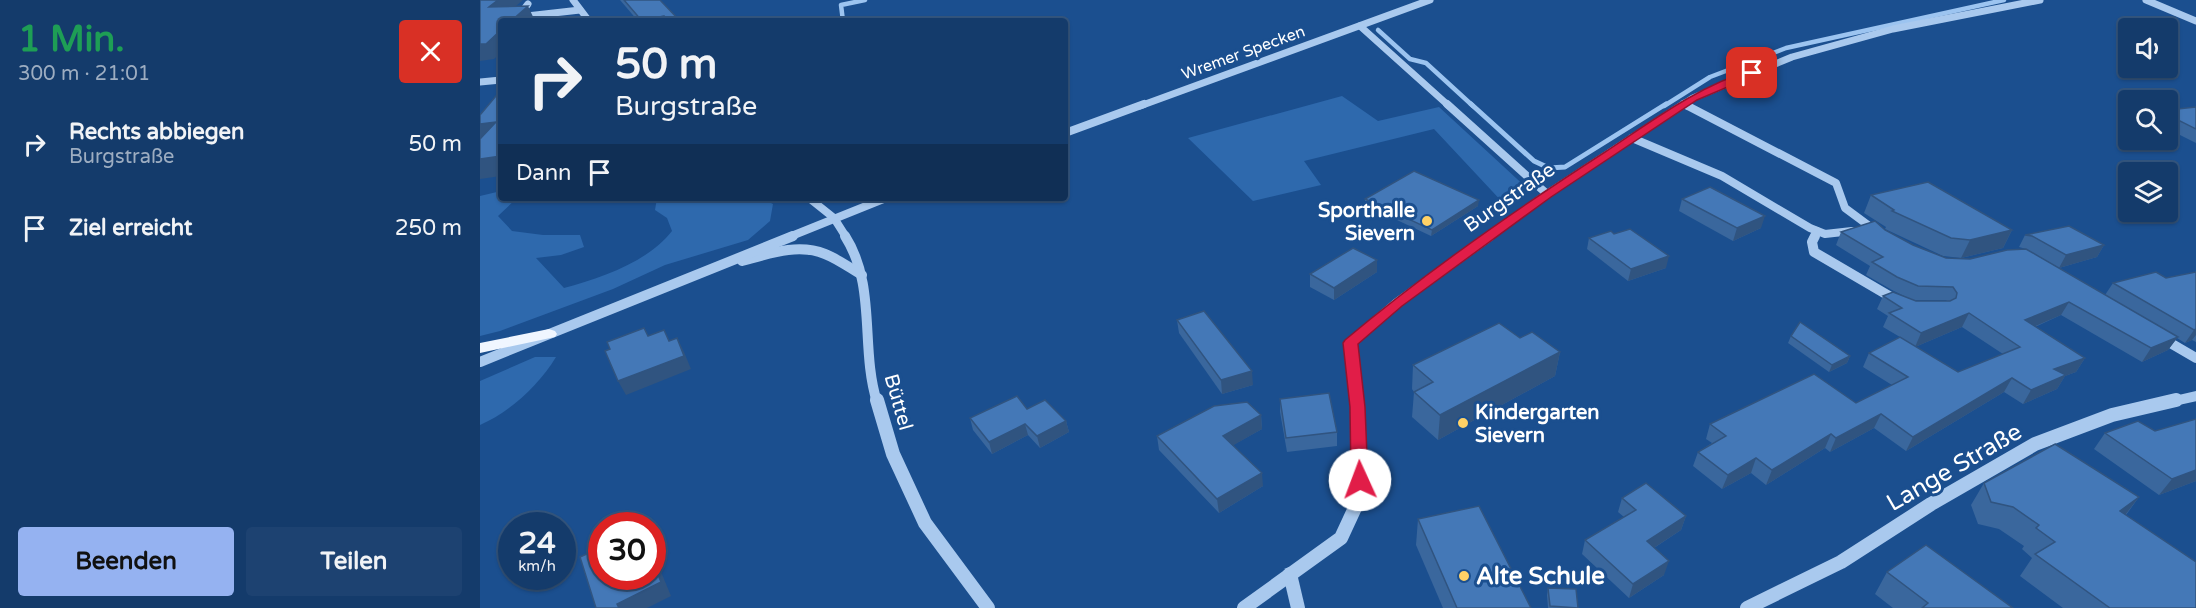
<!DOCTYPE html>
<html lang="de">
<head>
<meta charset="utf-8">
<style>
	body { margin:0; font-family:"Varela Round",sans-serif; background:#1d4271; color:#f1f3f6; height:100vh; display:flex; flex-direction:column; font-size:22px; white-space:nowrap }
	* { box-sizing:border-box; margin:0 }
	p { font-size:20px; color:#9dadc1 }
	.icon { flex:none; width:33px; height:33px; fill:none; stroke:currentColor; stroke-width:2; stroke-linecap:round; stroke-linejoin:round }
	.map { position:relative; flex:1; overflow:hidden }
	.side { display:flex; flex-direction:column; background:#143b6b; width:480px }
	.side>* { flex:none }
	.hud { position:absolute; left:18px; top:18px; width:570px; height:183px; border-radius:6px; box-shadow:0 2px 4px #0004,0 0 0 2px #33557e; background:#143b6b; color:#f1f3f6; overflow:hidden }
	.buttons { position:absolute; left:1638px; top:18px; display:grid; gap:12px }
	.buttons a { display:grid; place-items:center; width:60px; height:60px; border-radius:6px; background:#143b6b; box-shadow:0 2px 4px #0004,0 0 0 2px #33557e; font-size:30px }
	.speed { position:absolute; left:18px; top:512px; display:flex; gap:12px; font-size:30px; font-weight:700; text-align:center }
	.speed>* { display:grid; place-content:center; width:78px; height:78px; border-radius:50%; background:#143b6b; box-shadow:0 2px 4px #0004,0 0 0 2px #33557e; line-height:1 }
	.speed small { font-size:15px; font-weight:400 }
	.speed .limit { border:9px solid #d22; background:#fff; color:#111 }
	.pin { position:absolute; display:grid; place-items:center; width:51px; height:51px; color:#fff; margin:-26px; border-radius:12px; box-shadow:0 3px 9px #0006 }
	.me { position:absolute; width:66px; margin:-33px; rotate:358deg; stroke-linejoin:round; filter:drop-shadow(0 0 4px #0008) }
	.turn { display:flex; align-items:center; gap:21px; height:126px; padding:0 18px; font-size:27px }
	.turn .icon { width:78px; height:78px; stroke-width:2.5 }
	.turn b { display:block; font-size:42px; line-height:51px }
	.then { display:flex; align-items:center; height:57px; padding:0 18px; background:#0003; gap:12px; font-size:22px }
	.round { display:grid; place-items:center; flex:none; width:63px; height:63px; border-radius:6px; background:#1d4271 }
	.headline { display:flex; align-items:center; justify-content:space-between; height:102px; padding:0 18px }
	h1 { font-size:36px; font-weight:800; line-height:45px; color:#1e9e55 }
	.cta { display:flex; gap:12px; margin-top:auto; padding:12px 18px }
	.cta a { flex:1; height:69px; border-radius:6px; background:#95b2f1; color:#111; font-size:24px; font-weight:800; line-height:69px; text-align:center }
	.cta a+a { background:#1d4271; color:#f1f3f6 }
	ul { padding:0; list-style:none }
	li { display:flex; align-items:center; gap:18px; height:84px; padding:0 18px }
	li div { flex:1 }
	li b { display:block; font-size:22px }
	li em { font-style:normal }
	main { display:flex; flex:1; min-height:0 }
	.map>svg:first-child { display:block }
</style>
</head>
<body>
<main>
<section class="side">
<div class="headline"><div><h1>1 Min.</h1><p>300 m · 21:01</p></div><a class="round" style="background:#d93025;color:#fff"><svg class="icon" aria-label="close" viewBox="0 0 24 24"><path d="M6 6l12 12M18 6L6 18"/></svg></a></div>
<ul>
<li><svg class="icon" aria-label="right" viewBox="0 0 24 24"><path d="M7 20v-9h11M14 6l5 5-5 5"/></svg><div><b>Rechts abbiegen</b><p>Burgstraße</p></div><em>50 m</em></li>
<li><svg class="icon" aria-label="arrive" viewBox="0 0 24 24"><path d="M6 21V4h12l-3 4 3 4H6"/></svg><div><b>Ziel erreicht</b></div><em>250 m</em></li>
</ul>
<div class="cta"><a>Beenden</a><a>Teilen</a></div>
</section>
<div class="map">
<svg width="1716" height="608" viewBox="0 0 1716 608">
	<rect width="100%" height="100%" fill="#1b4f8f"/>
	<g fill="#2e69ad">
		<path d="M862,96L898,121L959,107L1048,189L1026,206L954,129L824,161L841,185L773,201L708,138Z"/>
		<path d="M21,191V198H37L18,216L32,231L63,235H100L104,247L81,255L56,258L84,288C121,278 168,262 192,231L187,218L175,210L177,198H281L293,204L290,221L268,240L185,265L133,289L20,331L0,336V196Z"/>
		<path d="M55,357H76C59,385 30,412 0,425V381Z"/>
	</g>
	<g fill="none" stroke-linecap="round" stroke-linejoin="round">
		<g stroke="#9cc4f0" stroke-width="4.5">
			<path d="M363,21L361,5L385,0"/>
			<path d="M898,30L930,59L946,63L993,106"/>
			<path d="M1184,106L1230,77L1306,48L1524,0"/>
		</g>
		<path stroke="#9cc4f0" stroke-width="5" d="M991,104L1054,161L1069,168L1085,167L1186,104"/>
		<g stroke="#a9c9ee" stroke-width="7">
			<path d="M93,0L109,21"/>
			<path d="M1666,0L1716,21"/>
			<path d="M48,4L38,17L100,10"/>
			<path d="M880,26L969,106"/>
			<path d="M0,82L21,80"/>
			<path d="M1204,104L1207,106"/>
			<path d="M660,106L950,0"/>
			<path d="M1201,106L1213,98L1312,57L1413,29L1560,0"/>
		</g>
		<g stroke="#a9c9ee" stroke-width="8">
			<path d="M967,104L1067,194"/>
			<path d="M1204,104L1356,183L1365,208L1396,231"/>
			<path d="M585,133L664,104"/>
			<path d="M1152,138L1242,176L1330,228L1345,234L1372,231"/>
			<path d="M329,198L354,218L366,237"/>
			<path d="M309,237L406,198"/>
			<path d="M1008,237L1067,194L1204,104"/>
			<path d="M1334,237L1337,231"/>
		</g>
		<g stroke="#a9c9ee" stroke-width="10">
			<path d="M365,236C397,286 380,348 397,402"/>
			<path d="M1335,236L1332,242L1334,252L1416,300"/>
			<path d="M262,261C288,254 318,243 345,254C358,259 370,268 382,275"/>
			<path d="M1680,337L1716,358"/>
			<path d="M0,362L313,236"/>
			<path d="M877,402L870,343L917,303L1010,236"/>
			<path d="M1690,402L1716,396"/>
		</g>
		<g stroke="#a9c9ee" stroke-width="14">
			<path d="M397,400L413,454L445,523L508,608"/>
			<path d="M810,574L818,608"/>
			<path d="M764,608L861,538L880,497L877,400"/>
			<path d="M1267,608L1361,562L1451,504L1555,444L1632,415L1696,400"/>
		</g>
		<path fill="#f0f6ff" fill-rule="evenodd" d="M69,329L75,331L77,334L75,337L0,353V343Z"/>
	</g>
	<g fill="#3a679d" fill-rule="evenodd">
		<path d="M140,0H180L200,21H158Z"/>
		<path d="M1716,107V143L1688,129V110Z"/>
		<path d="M1391,195L1532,230L1523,248L1481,258L1463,256L1405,229L1406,227L1384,213Z"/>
		<path d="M885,199L998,206L951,236L885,205Z"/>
		<path d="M1202,199L1281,228L1253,241L1199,211Z"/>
		<path d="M1405,230L1433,245L1466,258L1574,265L1546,249L1539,247L1545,235L1624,245L1617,257L1579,268L1625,295L1633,283L1686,278L1716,272V342L1712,340L1705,343L1697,338L1688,350L1662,362L1581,315L1555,327L1605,358L1596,372L1585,376L1577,389L1543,404L1524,392L1426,451L1394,428L1350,452L1345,448L1286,485L1271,473L1242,489L1213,466L1218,452L1232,443L1226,439L1230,424L1376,403L1412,385L1383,367L1389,353L1420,337L1403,327L1408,316L1397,309L1403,296H1424L1412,290L1386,275L1390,266L1356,245L1361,232ZM1432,300H1466L1467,301H1436ZM1482,327L1523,354L1478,372L1435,347Z"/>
		<path d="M1109,238L1186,268L1148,281L1107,249Z"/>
		<path d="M897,260V272L854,300L830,287V274Z"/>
		<path d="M697,320L773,385L742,394L699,333Z"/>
		<path d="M1311,336L1370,356L1367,363L1349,372L1308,343Z"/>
		<path d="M1040,338L1080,352L1075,376L958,440L932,417L934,392L932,389L933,365Z"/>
		<path d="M800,399L857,432V446L807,452L800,412Z"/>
		<path d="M547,409L586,421L589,432L560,448L548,435L512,454L493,430L490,418Z"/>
		<path d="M781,415L782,429L753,445L783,486L739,513L679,450L677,436Z"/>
		<path d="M1716,419V481L1679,495L1614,449L1625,433L1675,431Z"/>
		<path d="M1504,483L1659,497L1646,515L1716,608H1583L1540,576L1552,558L1542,549L1544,546L1519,529L1498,524L1491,505Z"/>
		<path d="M1142,498L1206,516L1201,530L1174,548L1184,575L1149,598L1102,554L1105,540L1144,517L1138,512Z"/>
		<path d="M938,519L1051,608H963L936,545Z"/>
		<path d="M1407,572L1533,608H1413L1395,594Z"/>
		<path d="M1068,588L1098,608H1068L1067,595Z"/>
	</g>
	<g fill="#305480">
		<path d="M18,0H43L17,22L9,7Z"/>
		<path d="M48,6L55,21H31Z"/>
		<path d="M184,16L186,21H163Z"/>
		<path d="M21,30V53L14,59L0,61V44Z"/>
		<path d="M16,122L3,143L0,138V124Z"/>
		<path d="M21,156V176L0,179V159Z"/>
		<path d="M999,200L998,206L951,236L952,230Z"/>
		<path d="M1285,216L1281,228L1253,241L1257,228Z"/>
		<path d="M1532,230L1523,248L1481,258L1490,240Z"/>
		<path d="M1624,245L1617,257L1579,268L1586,255Z"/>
		<path d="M1189,256L1186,268L1148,281L1151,269Z"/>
		<path d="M897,260V272L854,300V288Z"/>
		<path d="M1589,302L1581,315L1537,334L1545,320Z"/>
		<path d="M1489,313L1482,327L1435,347L1441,333Z"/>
		<path d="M1716,329V335L1712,340L1705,343L1714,330Z"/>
		<path d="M1698,337L1688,350L1662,362L1671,348Z"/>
		<path d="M197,338L204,352L211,369L146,395L138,381Z"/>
		<path d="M1080,352L1075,376L958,440L960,415Z"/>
		<path d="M1370,356L1367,363L1349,372L1352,365Z"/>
		<path d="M1605,358L1596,372L1585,376L1577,389L1543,404L1551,390L1574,369Z"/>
		<path d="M772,371L773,385L742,394L741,380Z"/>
		<path d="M1532,378L1524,392L1426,451L1433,437Z"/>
		<path d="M1401,414L1394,428L1350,452L1356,438Z"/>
		<path d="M781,415L782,429L745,450L743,436Z"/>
		<path d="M586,421L589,432L560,448L557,436Z"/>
		<path d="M545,424L548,435L512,454L509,442Z"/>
		<path d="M1351,434L1345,448L1286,485L1292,470Z"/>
		<path d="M1276,458L1271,473L1242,489L1248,475Z"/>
		<path d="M1716,470V481L1679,495L1692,479Z"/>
		<path d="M782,473L783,486L739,513L737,499Z"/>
		<path d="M1659,497L1642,519L1640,511Z"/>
		<path d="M1206,516L1201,530L1163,555L1167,541Z"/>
		<path d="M172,550L191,596L167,608H139L137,604L172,560Z"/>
		<path d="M1189,561L1184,575L1149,598L1153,584Z"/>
	</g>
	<g fill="#4478b7" stroke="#305480" stroke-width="1.5">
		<path d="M0,0H18L9,7L48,6L31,21H21V30L6,44H0Z"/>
		<path d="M144,0H180L200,21H185L184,16L162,21Z"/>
		<path d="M21,90V156L0,159V139L16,122L0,124V115Z"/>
		<path d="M1716,107V129L1688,115V110Z"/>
		<path d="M934,171L999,200L952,230L885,199Z"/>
		<path d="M1448,182L1532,230L1490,240L1471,238L1412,211L1414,210L1391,195Z"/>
		<path d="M1230,187L1285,216L1257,228L1202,199Z"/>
		<path d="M1395,221L1405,230L1433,245L1466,258L1490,259L1527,250L1546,249L1698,337L1671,348L1589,302L1545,320L1605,358L1574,369L1586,375L1551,390L1532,378L1433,437L1401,414L1356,438L1351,434L1292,470L1276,458L1248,475L1218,452L1246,436L1230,424L1334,374L1376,403L1428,377L1389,353L1420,337L1478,372L1540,347L1489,313L1441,333L1409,313L1422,308L1403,296L1413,292L1436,301H1470L1476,298L1477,293L1473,287L1438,286L1417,277L1392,262L1403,257L1361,232Z"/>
		<path d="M1589,226L1624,245L1586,255L1552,236L1545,235Z"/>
		<path d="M1150,229L1189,256L1151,269L1109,238L1131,231L1134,234Z"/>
		<path d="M873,248L897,260L854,288L830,274Z"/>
		<path d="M1676,272L1686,278L1716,272V329L1714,330L1633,283Z"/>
		<path d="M724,311L772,371L741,380L697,320Z"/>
		<path d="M1320,322L1370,356L1352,365L1311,336Z"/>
		<path d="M1019,323L1040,338L1052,332L1080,352L960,415L934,392L953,382L933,365Z"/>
		<path d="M164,328L168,336L184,330L189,341L197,338L204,356L138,381L125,351L130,349L127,342Z"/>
		<path d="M849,393L857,432L806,438L800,399Z"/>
		<path d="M537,396L547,409L565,400L586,421L557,436L545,424L509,442L490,418Z"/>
		<path d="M767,402L781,415L743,436L782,473L737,499L677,436L734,406Z"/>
		<path d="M1716,419V470L1692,479L1625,433L1658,421L1675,431Z"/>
		<path d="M1575,444L1659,497L1640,511L1716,562V608H1630L1555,554L1575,542L1556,528L1559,525L1533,507L1511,502L1504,483Z"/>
		<path d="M1166,483L1206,516L1167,541L1189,561L1153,584L1105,540L1156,510L1142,498Z"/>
		<path d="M999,506L1051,608H977L938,519Z"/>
		<path d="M1446,545L1533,608H1442L1448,603L1407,572Z"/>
		<path d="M122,547V576H172V560L181,582L137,604L139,608H116L100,557Z"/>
		<path d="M1068,588L1096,589L1098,608L1070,606Z"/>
	</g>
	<path fill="#e11d48" stroke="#92132f" stroke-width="1.5" d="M1272,70L1277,73L1276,75L1217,100L1071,197L922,306L878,344L885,407L888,480L886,485H874L871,480L870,407L863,343L865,340C947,271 1035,210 1125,152C1172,121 1218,86 1272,70Z"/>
	<g fill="#ffd166" stroke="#1b4f8f" stroke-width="2">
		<circle cx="947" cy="221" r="6"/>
		<circle cx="983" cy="423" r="6"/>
		<circle cx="984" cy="576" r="6"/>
	</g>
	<g text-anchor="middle" stroke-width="6" stroke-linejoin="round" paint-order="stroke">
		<g font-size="16" fill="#fff" stroke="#1b4f8f">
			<text transform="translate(763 52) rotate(-20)" y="6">Wremer Specken</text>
		</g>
		<g font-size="20" fill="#fff" stroke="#1b4f8f">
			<text transform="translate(1029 197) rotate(-35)" y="7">Burgstraße</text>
			<text transform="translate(419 402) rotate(74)" y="7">Büttel</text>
		</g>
		<g font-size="20" font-weight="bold" fill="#fff" stroke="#1b4f8f" text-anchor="end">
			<text x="935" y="217">Sporthalle<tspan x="935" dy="23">Sievern</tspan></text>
			<text x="995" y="419" text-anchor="start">Kindergarten<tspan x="995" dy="23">Sievern</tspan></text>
		</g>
		<g font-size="24" fill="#fff" stroke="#1b4f8f">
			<text transform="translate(1474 467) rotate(-30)" y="8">Lange Straße</text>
		</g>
		<g font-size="24" font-weight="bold" fill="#fff" stroke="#1b4f8f" text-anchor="start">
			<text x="996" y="584">Alte Schule</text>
		</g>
	</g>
</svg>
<div class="buttons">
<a><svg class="icon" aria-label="sound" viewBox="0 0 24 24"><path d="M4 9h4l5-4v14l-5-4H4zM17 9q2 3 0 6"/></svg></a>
<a><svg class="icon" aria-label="search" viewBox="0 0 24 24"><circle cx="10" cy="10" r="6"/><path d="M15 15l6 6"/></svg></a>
<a><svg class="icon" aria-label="layers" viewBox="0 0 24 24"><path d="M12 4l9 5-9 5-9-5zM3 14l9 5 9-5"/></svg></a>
</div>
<div class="speed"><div>24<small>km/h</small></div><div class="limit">30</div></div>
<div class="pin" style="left:1272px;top:73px;background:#d93025"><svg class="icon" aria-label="arrive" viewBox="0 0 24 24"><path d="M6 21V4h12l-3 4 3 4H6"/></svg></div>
<svg class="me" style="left:880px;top:480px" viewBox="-20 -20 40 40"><circle r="19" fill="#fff"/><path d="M0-13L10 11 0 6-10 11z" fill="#e11d48"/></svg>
<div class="hud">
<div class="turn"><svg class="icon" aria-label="right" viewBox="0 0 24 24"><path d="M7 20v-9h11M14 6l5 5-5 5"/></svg><div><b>50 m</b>Burgstraße</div></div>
<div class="then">Dann<svg class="icon" aria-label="arrive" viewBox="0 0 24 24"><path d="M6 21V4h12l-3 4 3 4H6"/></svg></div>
</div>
</div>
</main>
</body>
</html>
